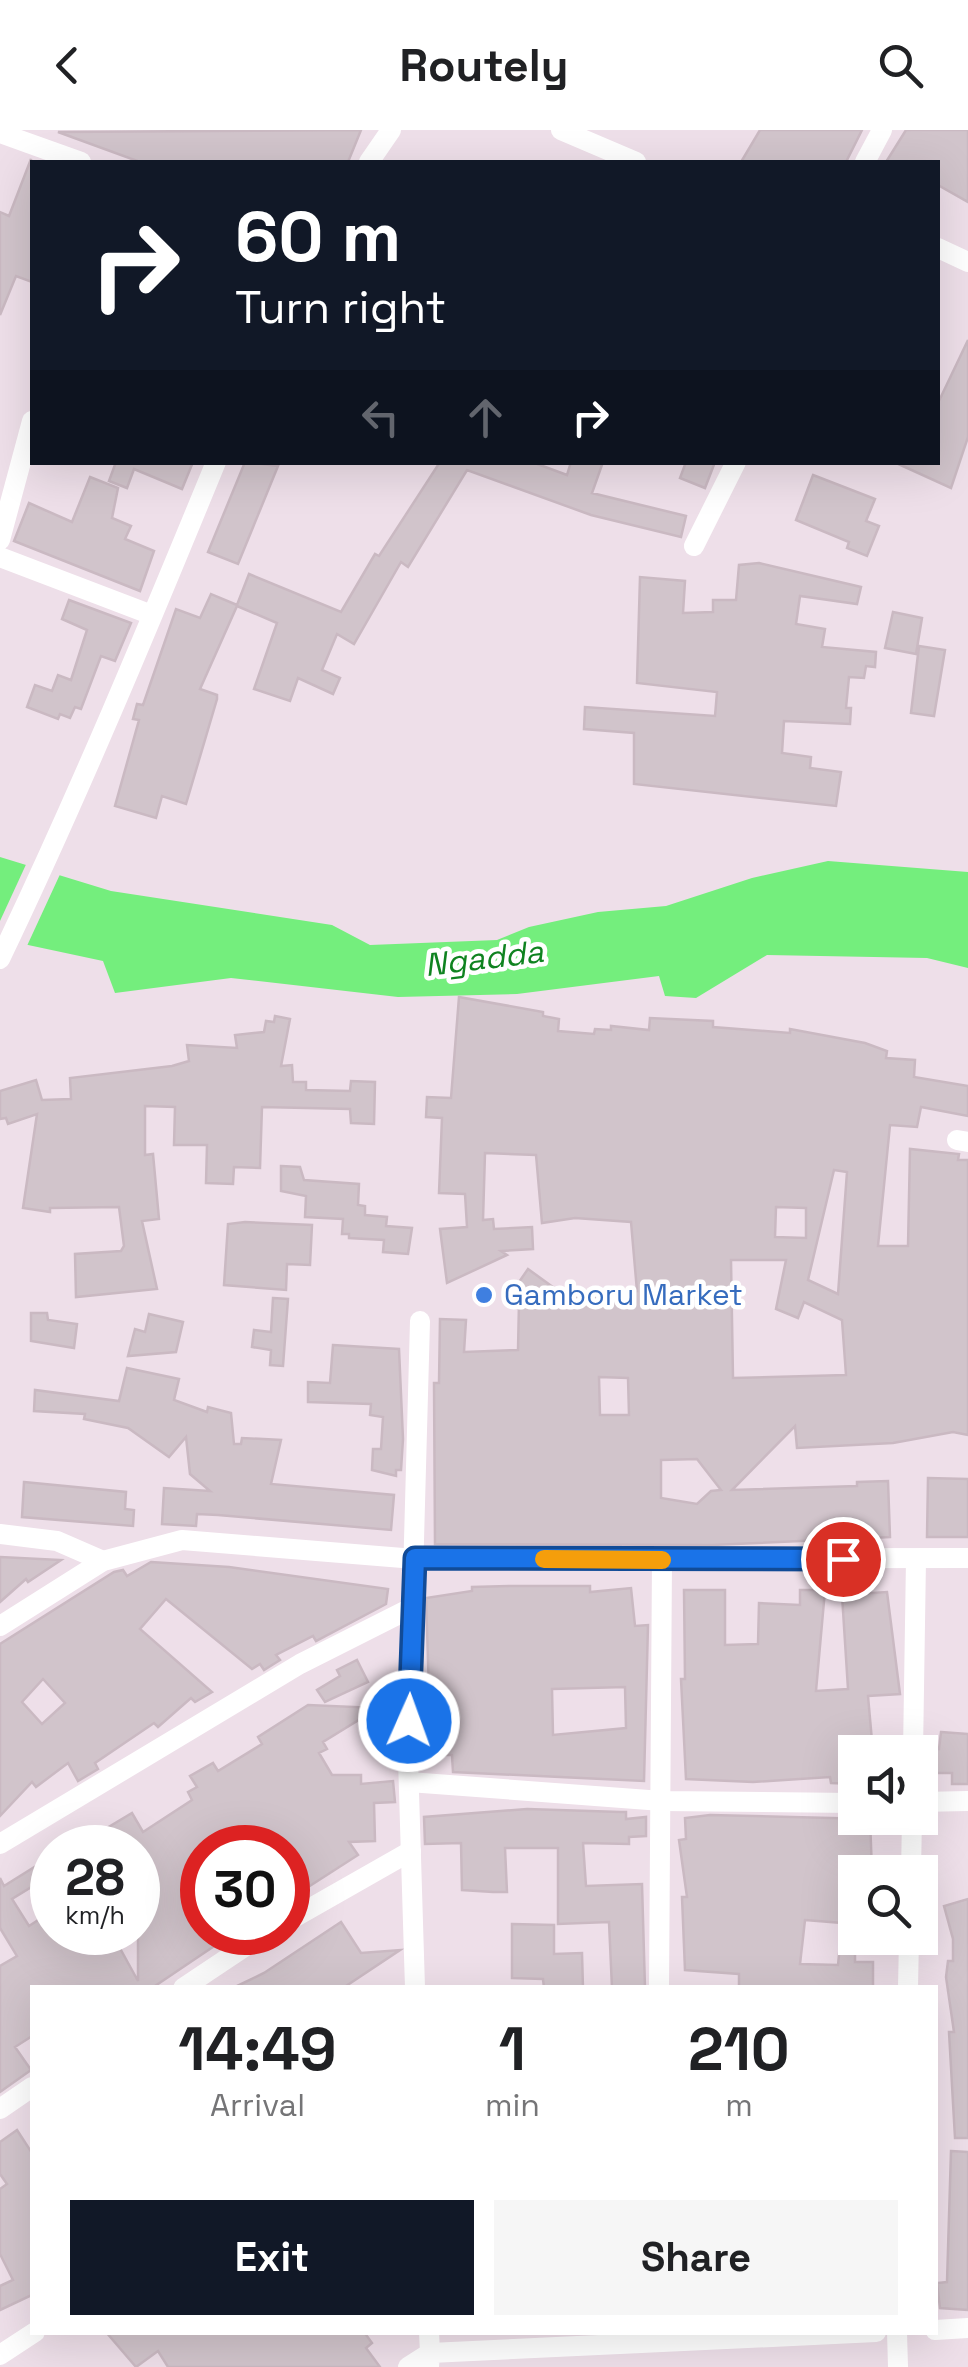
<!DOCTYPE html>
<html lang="en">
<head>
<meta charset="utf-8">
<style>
	body { margin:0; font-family:"Space Grotesk",sans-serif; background:#f6f6f6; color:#202124; height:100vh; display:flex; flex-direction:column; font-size:38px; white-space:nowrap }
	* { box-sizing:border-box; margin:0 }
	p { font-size:32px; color:#757577 }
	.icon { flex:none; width:55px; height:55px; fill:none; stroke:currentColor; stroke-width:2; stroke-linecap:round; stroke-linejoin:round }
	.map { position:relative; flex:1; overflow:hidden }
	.side { position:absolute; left:30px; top:1855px; width:908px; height:350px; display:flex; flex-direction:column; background:#fff; border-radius:0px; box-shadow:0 10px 40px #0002 }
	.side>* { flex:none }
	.hud { position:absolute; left:30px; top:30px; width:910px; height:305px; border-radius:0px; box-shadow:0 10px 40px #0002; background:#111827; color:#fff; overflow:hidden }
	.controls { position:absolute; left:838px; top:1605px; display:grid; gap:20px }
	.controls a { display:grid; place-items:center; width:100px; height:100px; border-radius:0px; background:#fff; box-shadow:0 10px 40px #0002; font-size:50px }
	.speed { position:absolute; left:30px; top:1695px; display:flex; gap:20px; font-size:50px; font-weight:700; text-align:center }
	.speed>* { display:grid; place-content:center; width:130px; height:130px; border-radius:50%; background:#fff; box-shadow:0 10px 40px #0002; line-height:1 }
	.speed small { font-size:25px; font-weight:400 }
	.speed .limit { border:15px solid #d22; background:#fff; color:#111 }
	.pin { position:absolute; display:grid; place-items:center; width:85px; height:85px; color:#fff; margin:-42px; border:5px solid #fff; border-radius:50%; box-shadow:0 2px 10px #0007 }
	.me { position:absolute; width:110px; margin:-55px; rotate:2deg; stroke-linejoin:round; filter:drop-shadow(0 0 8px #0008) }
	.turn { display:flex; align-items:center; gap:35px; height:210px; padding:0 40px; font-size:45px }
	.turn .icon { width:130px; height:130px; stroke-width:2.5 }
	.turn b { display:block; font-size:70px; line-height:85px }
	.lanes { display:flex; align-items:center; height:95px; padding:0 40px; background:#0003; justify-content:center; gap:50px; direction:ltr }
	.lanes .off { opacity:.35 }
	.eta { display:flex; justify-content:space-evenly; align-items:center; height:170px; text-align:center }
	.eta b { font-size:60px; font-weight:700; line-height:70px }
	.action { display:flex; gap:20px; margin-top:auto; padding:20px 40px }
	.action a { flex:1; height:115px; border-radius:0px; background:#111827; color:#fff; font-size:40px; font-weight:700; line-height:115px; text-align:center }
	.action a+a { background:#f6f6f6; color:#202124 }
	header { display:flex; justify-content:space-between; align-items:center; height:130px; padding:0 40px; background:#fff; font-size:45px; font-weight:700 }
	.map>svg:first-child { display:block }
</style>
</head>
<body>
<header><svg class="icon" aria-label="back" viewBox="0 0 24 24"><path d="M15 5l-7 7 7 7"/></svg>Routely<svg class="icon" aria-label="search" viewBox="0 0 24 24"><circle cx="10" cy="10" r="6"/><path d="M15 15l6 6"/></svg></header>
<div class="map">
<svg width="968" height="2237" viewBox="0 0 968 2237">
	<rect width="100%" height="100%" fill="#eedfe9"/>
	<path fill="#74ee7d" d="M0,727L111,761L332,795L370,815L497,810L529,797L598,782L666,776L752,748L828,731L968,742V838L927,828L767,825L696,868L665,866L659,846L517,864L398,867L231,848L115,863L103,831L0,809Z"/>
	<path fill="#eedfe9" d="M29,728L62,740L26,818L0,814V791Z"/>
	<g fill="#d1c4cb" stroke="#cab9c2" stroke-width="2.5" fill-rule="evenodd">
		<path d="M361,0L348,32H140L58,2Z"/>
		<path d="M760,0H862L846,32H741Z"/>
		<path d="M906,0H968V72L938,55V32H886Z"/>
		<path d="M31,29L32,152L16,146L0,185V82L9,86Z"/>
		<path d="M968,210V307L951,358L894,332H938V273Z"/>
		<path d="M116,332H193L182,359L134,339L127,358L109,351Z"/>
		<path d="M245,332L278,336L238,434L208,422Z"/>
		<path d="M440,332H532L567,345L571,332H603L592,363L686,386L681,407L591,385L467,340L408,437L401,432L354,514L337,504L322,540L340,548L333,564L298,548L290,571L254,559L277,493L237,476L200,559L217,565V569L186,674L162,666L156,688L115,676L139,590L133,589L137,574L143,575L176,479L200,488L211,464L237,475L249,444L341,482L375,424L379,426Z"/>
		<path d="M686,332H715L705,358L680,348Z"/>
		<path d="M813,345L875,369L866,391L879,396L867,426L847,418L849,412L796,390Z"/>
		<path d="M90,347L118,358L112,388L131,396L125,409L154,421L140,461L14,411L29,373L72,392Z"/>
		<path d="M759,433L861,457L857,474L800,466L796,494L825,499L822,517L876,522L875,537L866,536L864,548L849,547L846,578H851L850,594L784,591L782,623L811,627L810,638L841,642L836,676L634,654V603L584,599L585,577L715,586L717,562L637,553L640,447L685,451L683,483L713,482V470H736L739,435Z"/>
		<path d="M69,470L131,493L115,531L101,526L81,579L75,577L70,588L60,584L58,589L27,577L35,555L52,561L58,545L71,550L87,500L62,489Z"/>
		<path d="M893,482L922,488L916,524L885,518Z"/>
		<path d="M919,516L945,520L934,586L911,583Z"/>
		<path d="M459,867L543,882V886L559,889L558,901L594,904L595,899L611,900V896L649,900L650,888L713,891V897L790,903V899L865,913L887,921L886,928L915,930L914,947L968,956V986L921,977L917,997L890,995L878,1116H908L910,1019L959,1024L958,1030H968V1305L953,1302L893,1313L797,1318L795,1296L732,1360L857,1356V1352L888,1351L890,1407L712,1415L435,1414L434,1253H439L440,1189L466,1190L464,1222L518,1220L519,1172L510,1165L528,1139L557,1160L637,1161L631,1092L575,1088L542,1093L536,1025L485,1023L483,1090L493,1089L494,1099L532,1097L533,1119L501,1121L507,1125L447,1153L440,1099L467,1097L465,1064L439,1063L442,988L426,987L427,967L451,968ZM834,1040L847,1042L838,1164L808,1150ZM776,1077L806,1078V1108L775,1107ZM731,1130H786L776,1179L798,1188L804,1172L842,1190L846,1245L733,1248ZM599,1247L628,1248L629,1285H600ZM697,1329L721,1360L711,1361L697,1374L661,1368V1330Z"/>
		<path d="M275,886L290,889L281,936L292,935L293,952H306V960L350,961L351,951L375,952L374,994L351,993L350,979L262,977L260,1038L234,1037L233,1054L206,1053L207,1015H174L175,977L145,976V1025L153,1024L159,1089L142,1091L157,1159L76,1167L75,1124L121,1121L124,1116L119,1077L50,1078V1082L23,1078L37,984L8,994L6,988L0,989V961L36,950L42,970L71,969L70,948L172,936L189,931L187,915L237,918L235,905L264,902L266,891L274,892Z"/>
		<path d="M281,1036L300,1037L304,1050L359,1054L358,1075L365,1076V1085L387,1087L386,1096L412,1098L408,1124L383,1122L384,1110L349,1108V1104H342L343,1089L305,1087L306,1066L281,1061Z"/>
		<path d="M245,1092L312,1095L310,1135L287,1134L286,1160L224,1155L228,1094Z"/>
		<path d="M273,1168L288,1169L283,1236L270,1235L271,1220L252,1217L254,1200L271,1202Z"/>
		<path d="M31,1183H47L48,1190L77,1194L74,1218L31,1211Z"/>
		<path d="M149,1184L183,1192L176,1222L128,1226L135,1199L145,1202Z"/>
		<path d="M333,1215L399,1219L403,1309L401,1340H396V1346L372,1340L373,1319H381L383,1287L370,1285L371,1274L308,1272V1252L330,1253Z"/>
		<path d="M127,1238L179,1249L174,1270L207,1282L208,1277L231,1283L234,1314H241L242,1308L281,1310L271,1354L394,1365L391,1400L218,1385L197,1384L196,1396L162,1394L164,1358L210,1361L190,1344L186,1307L169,1327L128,1298L84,1289L85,1284L34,1281L35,1260L119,1271Z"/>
		<path d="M928,1348L968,1349V1407H927Z"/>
		<path d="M24,1352L126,1362L125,1379L134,1380L133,1396L22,1387Z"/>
		<path d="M0,1427L61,1430L28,1452L26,1449L0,1472Z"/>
		<path d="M151,1432L229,1437L388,1459L386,1474L316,1511L313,1506L276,1525L280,1530L264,1540L260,1534L252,1539L166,1469L140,1499L212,1562L195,1572L191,1568L158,1597L154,1593L95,1633L98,1639L78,1651L68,1633L36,1657L32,1652L0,1686V1514L114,1442L123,1440L127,1446ZM43,1549L65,1573L42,1594L22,1572Z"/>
		<path d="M509,1456H590V1462L631,1458L635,1496L648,1495L644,1651L453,1642L452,1625H422L424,1560L429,1561L426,1468L472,1461V1457ZM625,1557L626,1598L553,1605L552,1559Z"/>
		<path d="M684,1460H725V1515L758,1514L759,1473L800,1475V1460H825L816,1561L848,1559L842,1465L887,1462L900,1564L868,1566L873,1622H855V1654L831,1653L830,1647L753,1652L686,1649L681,1549H685Z"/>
		<path d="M357,1530L368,1552L325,1572L317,1560L340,1546L337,1540Z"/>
		<path d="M308,1575L378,1578L323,1612L327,1619L319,1623L332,1645H361V1654L393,1651L395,1672L374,1673L375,1711L349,1712L358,1725L305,1759L288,1730V1718H202V1802H235L152,1858H32V1906L15,1917L31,1940L0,1962V1836L17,1826L0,1798V1748L4,1756L52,1726V1775L38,1753L12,1769L29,1796L52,1781V1802H111L138,1851V1718H117L107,1698L132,1683L143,1702L192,1670L188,1662L197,1657L190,1646L213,1633L218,1641L262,1614L258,1607Z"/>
		<path d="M941,1602L968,1604V1654H952V1643H926L927,1617L939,1619Z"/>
		<path d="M527,1679L621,1682H626V1689L646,1687V1706L629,1707V1714L583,1713L586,1756L642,1754L645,1858H612L609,1792L558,1794V1718H505L507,1762H493L462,1760L461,1713L425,1714L424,1687Z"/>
		<path d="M710,1685L870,1689L872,1742H855V1832H873V1858L739,1856V1844L685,1840L682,1767H687L679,1710L686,1709L685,1688ZM805,1790L842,1793L838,1835L800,1834Z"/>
		<path d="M968,1769V2008H955L949,1902H954L946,1847L948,1831H953V1809L944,1776Z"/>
		<path d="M341,1792L361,1823L400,1820L343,1858H233L264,1843Z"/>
		<path d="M512,1794L554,1795V1824L582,1823L583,1858H544L543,1849L512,1848Z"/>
		<path d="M17,2000L32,2023V2165L0,2180V2156L13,2150L0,2124V2059L7,2054L0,2044V2012Z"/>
		<path d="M951,2021L968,2022V2180L940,2178L937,2153L947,2152Z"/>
		<path d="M106,2202H364L372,2213L366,2218L380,2237H168L158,2221L136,2237Z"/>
	</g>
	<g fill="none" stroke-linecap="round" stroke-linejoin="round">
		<g stroke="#fff" stroke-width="20">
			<path d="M561,0L636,32"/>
			<path d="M0,3L81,32"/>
			<path d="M369,32L391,0"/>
			<path d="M865,32L882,0"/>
			<path d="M938,118L968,132"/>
			<path d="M0,410L32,291"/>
			<path d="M694,416L736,332"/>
			<path d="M0,427L152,485"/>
			<path d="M0,829C78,666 147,500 216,332"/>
			<path d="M957,1010L968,1012"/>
			<path d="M0,1404L57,1411L103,1431"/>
			<path d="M0,1496L103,1431L182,1410L415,1429L968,1428"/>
			<path d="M913,1622L916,1429"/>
			<path d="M409,1652L662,1671L855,1673"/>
			<path d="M920,1672L968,1671"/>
			<path d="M0,1714L300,1534L413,1477"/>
			<path d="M911,1742L912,1688"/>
			<path d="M288,1791L411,1721"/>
			<path d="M183,1858L267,1802"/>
			<path d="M415,1858L408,1629L420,1191"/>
			<path d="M659,1858L662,1430"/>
			<path d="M908,1858L909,1808"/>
			<path d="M0,1979L32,1957"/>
			<path d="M935,2200L968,2198"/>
			<path d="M897,2202L898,2237"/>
			<path d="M0,2225L35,2202"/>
			<path d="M408,2237L430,2223L429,2202"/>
			<path d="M429,2237L430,2223L876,2202"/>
		</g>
	</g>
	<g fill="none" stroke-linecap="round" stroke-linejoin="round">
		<defs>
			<path id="route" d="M409,1591L415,1428L843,1429"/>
		</defs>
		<use href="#route" stroke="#114b97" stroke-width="25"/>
		<use href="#route" stroke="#1a73e8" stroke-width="18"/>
		<path stroke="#f59e0b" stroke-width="18" d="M544,1429L662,1430"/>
	</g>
	<circle fill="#3f7fe0" stroke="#fff" stroke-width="4" cx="484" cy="1165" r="10"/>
	<g text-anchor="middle" stroke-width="9" stroke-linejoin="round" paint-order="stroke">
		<g font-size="30" fill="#366cbe" stroke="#fff" text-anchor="start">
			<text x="504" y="1175">Gamboru Market</text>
		</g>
		<g font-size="32" font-style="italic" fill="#0f8320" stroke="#fff">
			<text transform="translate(484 828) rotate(-7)" y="11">Ngadda</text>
		</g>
	</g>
</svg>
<div class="controls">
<a><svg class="icon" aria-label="sound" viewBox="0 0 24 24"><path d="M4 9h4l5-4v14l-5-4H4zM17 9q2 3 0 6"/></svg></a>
<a><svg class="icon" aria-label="search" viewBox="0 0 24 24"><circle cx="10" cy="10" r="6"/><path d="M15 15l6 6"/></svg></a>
</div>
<div class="speed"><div>28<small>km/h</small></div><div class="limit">30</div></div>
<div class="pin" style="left:843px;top:1429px;background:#d93025"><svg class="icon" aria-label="arrive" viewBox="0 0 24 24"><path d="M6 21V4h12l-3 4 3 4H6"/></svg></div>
<svg class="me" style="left:409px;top:1591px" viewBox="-20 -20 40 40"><circle r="17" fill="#1a73e8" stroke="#fff" stroke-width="3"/><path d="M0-11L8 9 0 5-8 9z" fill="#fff"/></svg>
<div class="hud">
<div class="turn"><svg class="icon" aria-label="right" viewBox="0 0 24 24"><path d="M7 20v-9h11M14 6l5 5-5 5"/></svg><div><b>60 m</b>Turn right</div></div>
<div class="lanes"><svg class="icon off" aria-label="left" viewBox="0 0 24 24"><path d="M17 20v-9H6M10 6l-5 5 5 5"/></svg><svg class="icon off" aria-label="ahead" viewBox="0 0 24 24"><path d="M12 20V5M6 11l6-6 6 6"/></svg><svg class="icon" aria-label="right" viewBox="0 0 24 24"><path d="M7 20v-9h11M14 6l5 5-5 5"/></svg></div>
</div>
<section class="side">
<div class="eta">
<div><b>14:49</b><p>Arrival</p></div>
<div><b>1</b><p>min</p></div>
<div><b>210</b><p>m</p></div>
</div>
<div class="action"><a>Exit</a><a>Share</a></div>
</section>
</div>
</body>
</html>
